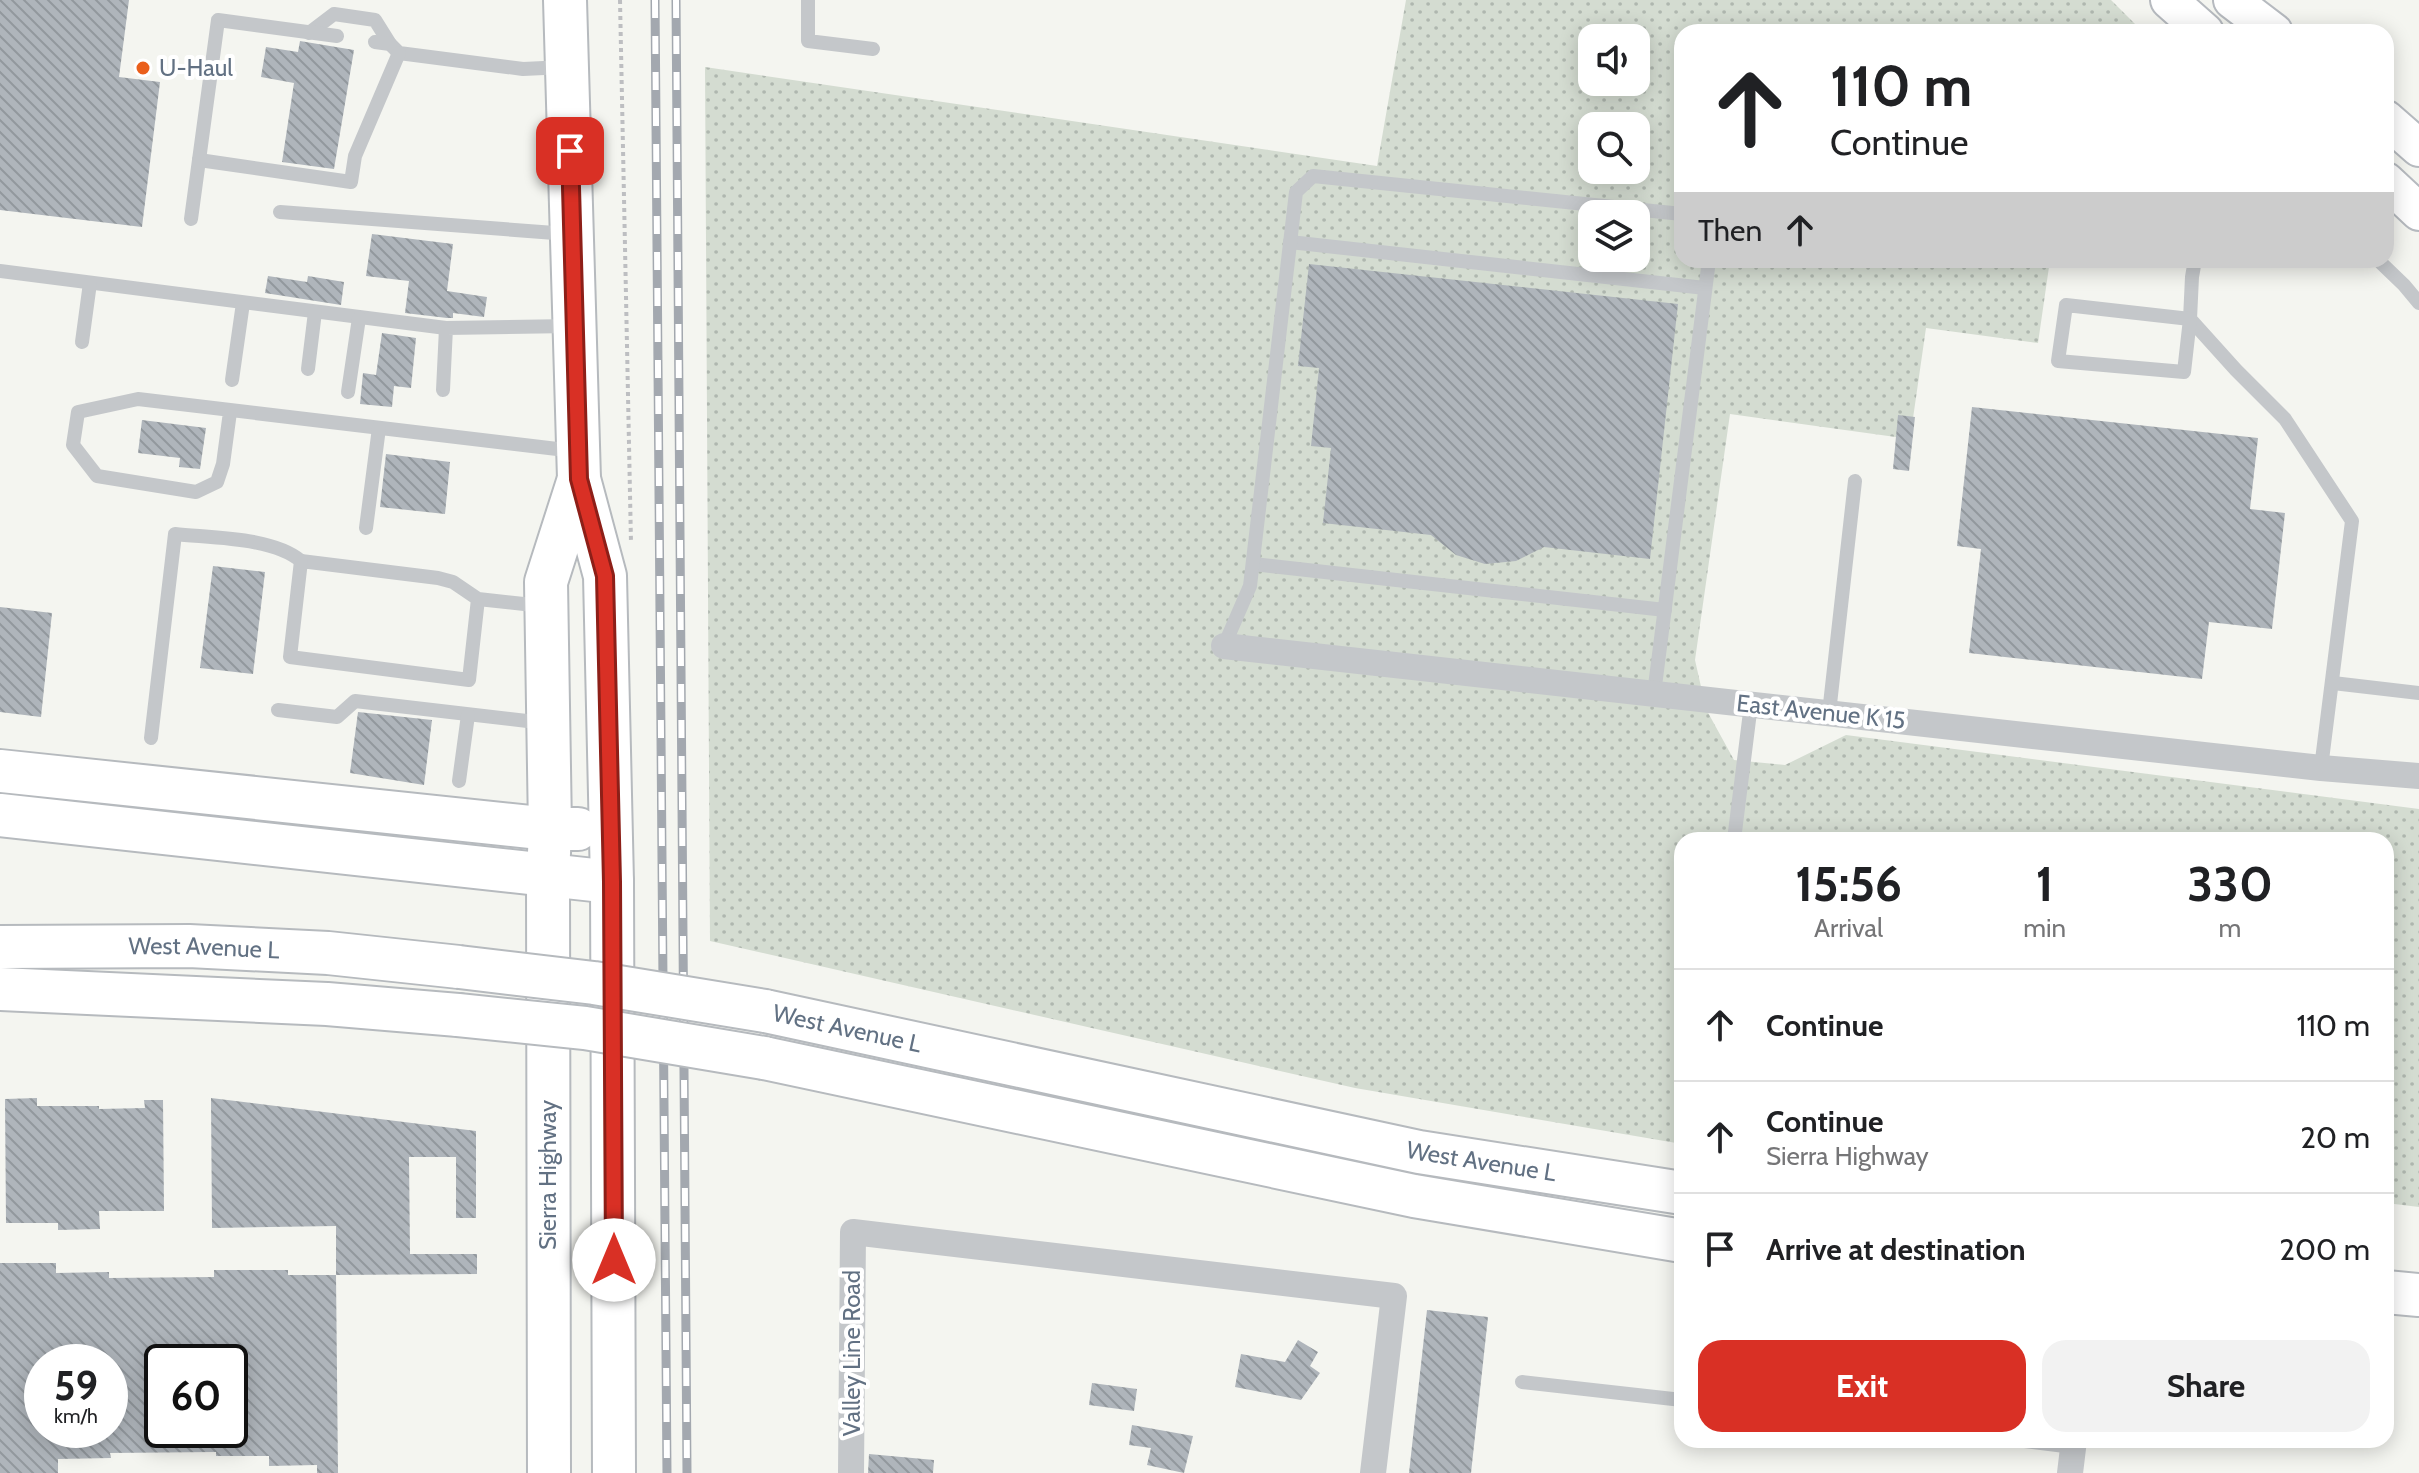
<!DOCTYPE html>
<html lang="en">
<head>
<meta charset="utf-8">
<style>
	body { margin:0; font-family:Cabin,sans-serif; background:#f2f2f2; color:#202124; height:100vh; display:flex; flex-direction:column; font-size:30px; white-space:nowrap }
	* { box-sizing:border-box; margin:0 }
	p { font-size:26px; color:#757577 }
	.icon { flex:none; width:44px; height:44px; fill:none; stroke:currentColor; stroke-width:2; stroke-linecap:round; stroke-linejoin:round }
	.map { position:relative; flex:1; overflow:hidden }
	.panel { position:absolute; left:1674px; top:832px; width:720px; height:616px; display:flex; flex-direction:column; background:#fff; border-radius:24px; box-shadow:0 4px 20px #0003 }
	.panel>* { flex:none }
	.top-card { position:absolute; left:1674px; top:24px; width:720px; height:244px; border-radius:24px; box-shadow:0 4px 20px #0003; background:#fff; color:#202124; overflow:hidden }
	.buttons { position:absolute; left:1578px; top:24px; display:grid; gap:16px }
	.buttons a { display:grid; place-items:center; width:72px; height:72px; border-radius:16px; background:#fff; box-shadow:0 4px 20px #0003; font-size:40px }
	.speed { position:absolute; left:24px; top:1344px; display:flex; gap:16px; font-size:40px; font-weight:700; text-align:center }
	.speed>* { display:grid; place-content:center; width:104px; height:104px; border-radius:50%; background:#fff; box-shadow:0 4px 20px #0003; line-height:1 }
	.speed small { font-size:20px; font-weight:400 }
	.speed .limit { border:4px solid #111; border-radius:12px; background:#fff; color:#111 }
	.pin { position:absolute; display:grid; place-items:center; width:68px; height:68px; color:#fff; margin:-34px; border-radius:16px; box-shadow:0 4px 12px #0006 }
	.me { position:absolute; width:88px; margin:-44px; rotate:0deg; stroke-linejoin:round; filter:drop-shadow(0 0 6px #0008) }
	.turn { display:flex; align-items:center; gap:28px; height:168px; padding:0 24px; font-size:36px }
	.turn .icon { width:104px; height:104px; stroke-width:2.5 }
	.turn b { display:block; font-size:56px; line-height:68px }
	.then { display:flex; align-items:center; height:76px; padding:0 24px; background:#0003; gap:16px; font-size:30px }
	.eta { display:flex; justify-content:space-evenly; align-items:center; height:136px; text-align:center }
	.eta b { font-size:48px; font-weight:800; line-height:56px }
	.action { display:flex; gap:16px; margin-top:auto; padding:16px 24px }
	.action a { flex:1; height:92px; border-radius:24px; background:#d93025; color:#fff; font-size:32px; font-weight:800; line-height:92px; text-align:center }
	.action a+a { background:#f2f2f2; color:#202124 }
	ul { padding:0; list-style:none }
	li { display:flex; align-items:center; gap:24px; height:112px; padding:0 24px; border-top:2px solid #e0e0e0 }
	li div { flex:1 }
	li b { display:block; font-size:30px }
	li em { font-style:normal }
	.map>svg:first-child { display:block }
</style>
</head>
<body>
<div class="map">
<svg width="2419" height="1473" viewBox="0 0 2419 1473">
	<defs>
		<pattern id="grass-dots" width="8" height="8" patternUnits="userSpaceOnUse" patternTransform="scale(2)"><rect width="8" height="8" fill="#d4dcd1"/><path d="M2 2h.1M6 6h.1" fill="none" stroke="#afb7af" stroke-width="1.8" stroke-linecap="round"/></pattern>
		<pattern id="building-back-hatch" width="6" height="6" patternUnits="userSpaceOnUse" patternTransform="scale(2)"><rect width="6" height="6" fill="#afb5bb"/><path d="M-1 5l2 2M0 0l6 6M5-1l2 2" fill="none" stroke="#92989d"/></pattern>
	</defs>
	<rect width="100%" height="100%" fill="#f4f5f0"/>
	<path fill="url(#grass-dots)" fill-rule="evenodd" d="M1406,0H2111L2143,32H1682V260H2050L2038,343L1926,328L1910,439L1730,414L1695,660L1706,709L1734,760L1785,765L1846,735L2419,809V1207L2386,1203V840H1682V1144L1355,1088L710,941L705,67L1377,166ZM1592,38H1636V82H1592ZM1592,126H1636V170H1592ZM1592,214H1636V258H1592Z"/>
	<g fill="url(#building-back-hatch)" fill-rule="evenodd">
		<path d="M0,0H129L119,77L160,82L142,227L0,210Z"/>
		<path d="M300,41L354,50L334,169L282,162L294,83L261,77L266,47L298,52Z"/>
		<path d="M372,234L453,244L447,291L487,297L484,317L453,313V318H447L405,313L409,281L366,276Z"/>
		<path d="M1309,264L1678,304L1650,559L1544,547L1516,561L1485,564L1456,555L1431,535L1323,523L1331,448L1311,446L1319,368L1298,366Z"/>
		<path d="M268,276L307,282L308,276L344,282L341,305L265,293Z"/>
		<path d="M382,333L416,338L411,388L394,386L392,407L360,404L363,373L376,375Z"/>
		<path d="M1972,407L2258,438L2250,509L2285,513L2272,629L2209,622L2202,679L1969,653L1981,549L1957,546Z"/>
		<path d="M1898,415L1915,417L1909,471L1893,469Z"/>
		<path d="M142,420L206,428L200,469L179,467L180,458L138,453Z"/>
		<path d="M386,454L450,462L445,514L380,507Z"/>
		<path d="M213,566L265,572L253,674L200,668Z"/>
		<path d="M0,607L52,613L41,717L0,712Z"/>
		<path d="M358,712L432,720L424,785L350,773Z"/>
		<path d="M37,1098V1106H99V1109L145,1108L144,1100H163L164,1211H99L100,1229L58,1230V1223H6L5,1099Z"/>
		<path d="M211,1098L476,1131V1218H456V1157H409L410,1254H477V1274L336,1275V1226L212,1228Z"/>
		<path d="M0,1263H56V1273L109,1272V1278L214,1277V1270H288V1275H336L338,1473H317V1465L269,1466V1456H216V1452L110,1453L111,1458L58,1459V1473H0ZM42,1362H110V1430H42ZM162,1362H230V1430H162Z"/>
		<path d="M1427,1310L1488,1317L1471,1473H1409Z"/>
		<path d="M1298,1340L1318,1352L1310,1366L1320,1373L1301,1400L1235,1387L1241,1354L1285,1362Z"/>
		<path d="M1092,1383L1137,1389L1134,1411L1089,1405Z"/>
		<path d="M1132,1425L1193,1436L1184,1473L1147,1465L1151,1448L1129,1445Z"/>
		<path d="M869,1454L934,1460L933,1473H868Z"/>
	</g>
	<g fill="none" stroke-linecap="round" stroke-linejoin="round">
		<defs>
			<g id="secondary">
				<path d="M2169,0L2205,32"/>
				<path d="M2232,0L2274,32"/>
				<path d="M2386,119L2419,148"/>
				<path d="M2386,181L2419,212"/>
			</g>
			<g id="primary">
				<path d="M565,0L579,479L605,576L612,882L614,1473"/>
				<path d="M0,771L550,829H578"/>
				<path d="M0,815L612,882"/>
				<path id="s1" d="M0,947L189,946L328,953L459,967"/>
				<path d="M0,989L327,1004L458,1015"/>
				<path id="s2" d="M765,1011L1419,1152L1682,1193"/>
				<path d="M764,1058L1414,1196L1682,1241"/>
				<path d="M2386,1292L2419,1295"/>
				<path d="M549,1473L548,877L550,829L546,582L579,479"/>
			</g>
		</defs>
		<use href="#secondary" stroke="#b6babf" stroke-width="40"/>
		<use href="#primary" stroke="#b6babe" stroke-width="46"/>
		<path stroke="#bdbec1" stroke-width="4" stroke-dasharray="4 4" stroke-linecap="butt" d="M620,0L631,543"/>
		<g stroke="#c4c7ca" stroke-width="14">
			<path d="M808,0V41L873,49"/>
			<path d="M309,33L334,14L375,20L390,44"/>
			<path d="M375,42L390,44L399,53L523,69L565,67"/>
			<path d="M199,160L351,182L355,156L399,53"/>
			<path d="M280,212L568,234"/>
			<path d="M191,219L218,20L337,36"/>
			<path d="M1290,242L1705,288"/>
			<path d="M2195,260L2192,277L2190,319L2236,370L2285,419L2352,521L2321,768"/>
			<path d="M2378,260L2404,285L2419,303"/>
			<path d="M0,271L446,328"/>
			<path d="M2066,305L2190,319L2184,372L2058,361Z"/>
			<path d="M82,342L90,283"/>
			<path d="M308,369L315,312"/>
			<path d="M232,380L243,303"/>
			<path d="M443,390L446,328L571,326"/>
			<path d="M348,392L359,318"/>
			<path d="M230,412L223,464L217,482L196,492L97,476L73,445L78,412L138,399L574,451"/>
			<path d="M366,528L379,428"/>
			<path d="M1253,564L1665,610"/>
			<path d="M478,599L469,680L290,657L301,561L438,578L453,582L478,599L542,606"/>
			<path d="M1224,646L1250,586L1296,192L1313,176L1682,214"/>
			<path d="M2333,683L2419,693"/>
			<path d="M1654,694L1709,260"/>
			<path d="M278,710L337,717L355,701L544,723"/>
			<path d="M1829,713L1855,481"/>
			<path d="M151,738L175,534C211,538 273,537 301,561"/>
			<path d="M459,781L468,715"/>
			<path d="M1734,840L1751,704"/>
			<path d="M1522,1382L1682,1400"/>
			<path d="M2017,1440L2073,1447"/>
		</g>
		<g stroke="#c4c7ca" stroke-width="26">
			<path d="M1224,646L2321,768L2419,776"/>
			<path d="M851,1473L853,1232L1394,1296L1373,1473"/>
			<path d="M2070,1473L2074,1440"/>
		</g>
		<use href="#secondary" stroke="#fff" stroke-width="36"/>
		<use href="#primary" stroke="#fff" stroke-width="42"/>
		<defs>
			<g id="rail">
				<path d="M655,0L667,1473"/>
				<path d="M676,0L687,1473"/>
			</g>
		</defs>
		<use href="#rail" stroke="#a3a8af" stroke-width="9"/>
		<use href="#rail" stroke="#fff" stroke-width="6" stroke-dasharray="18" stroke-linecap="butt"/>
		<defs>
			<g id="primary-bridge">
				<path d="M459,967L594,983L765,1011"/>
				<path d="M458,1015L585,1028L764,1058"/>
			</g>
		</defs>
		<use href="#primary-bridge" stroke="#b6babe" stroke-width="46" stroke-linecap="butt"/>
		<use href="#primary-bridge" stroke="#fff" stroke-width="42"/>
	</g>
	<g fill="none" stroke-linecap="round" stroke-linejoin="round">
		<defs>
			<path id="route" d="M570,151L579,479L605,576L612,882L614,1260"/>
		</defs>
		<use href="#route" stroke="#8d1f18" stroke-width="20"/>
		<use href="#route" stroke="#d93025" stroke-width="14"/>
	</g>
	<circle fill="#ea5f1b" stroke="#fff" stroke-width="3" cx="143" cy="68" r="8"/>
	<g text-anchor="middle" stroke-width="8" stroke-linejoin="round" paint-order="stroke">
		<g font-size="24" fill="#627183" stroke="#fff" text-anchor="start">
			<text x="159" y="76">U-Haul</text>
		</g>
		<g font-size="24" fill="#627183" stroke="#fff">
			<text transform="translate(1821 712) rotate(6)" y="8">East Avenue K 15</text>
			<text dy="8" stroke="none"><textPath href="#s1" startOffset="204">West Avenue L</textPath></text>
			<text dy="8" stroke="none"><textPath href="#s2" startOffset="84">West Avenue L</textPath></text>
			<text dy="8" stroke="none"><textPath href="#s2" startOffset="732">West Avenue L</textPath></text>
			<text transform="translate(548 1175) rotate(-90)" y="8">Sierra Highway</text>
			<text transform="translate(852 1353) rotate(-90)" y="8">Valley Line Road</text>
		</g>
	</g>
</svg>
<div class="buttons">
<a><svg class="icon" aria-label="sound" viewBox="0 0 24 24"><path d="M4 9h4l5-4v14l-5-4H4zM17 9q2 3 0 6"/></svg></a>
<a><svg class="icon" aria-label="search" viewBox="0 0 24 24"><circle cx="10" cy="10" r="6"/><path d="M15 15l6 6"/></svg></a>
<a><svg class="icon" aria-label="layers" viewBox="0 0 24 24"><path d="M12 4l9 5-9 5-9-5zM3 14l9 5 9-5"/></svg></a>
</div>
<div class="speed"><div>59<small>km/h</small></div><div class="limit">60</div></div>
<div class="pin" style="left:570px;top:151px;background:#d93025"><svg class="icon" aria-label="arrive" viewBox="0 0 24 24"><path d="M6 21V4h12l-3 4 3 4H6"/></svg></div>
<svg class="me" style="left:614px;top:1260px" viewBox="-20 -20 40 40"><circle r="19" fill="#fff"/><path d="M0-13L10 11 0 6-10 11z" fill="#d93025"/></svg>
<div class="top-card">
<div class="turn"><svg class="icon" aria-label="ahead" viewBox="0 0 24 24"><path d="M12 20V5M6 11l6-6 6 6"/></svg><div><b>110 m</b>Continue</div></div>
<div class="then">Then<svg class="icon" aria-label="ahead" viewBox="0 0 24 24"><path d="M12 20V5M6 11l6-6 6 6"/></svg></div>
</div>
<section class="panel">
<div class="eta">
<div><b>15:56</b><p>Arrival</p></div>
<div><b>1</b><p>min</p></div>
<div><b>330</b><p>m</p></div>
</div>
<ul>
<li><svg class="icon" aria-label="ahead" viewBox="0 0 24 24"><path d="M12 20V5M6 11l6-6 6 6"/></svg><div><b>Continue</b></div><em>110 m</em></li>
<li><svg class="icon" aria-label="ahead" viewBox="0 0 24 24"><path d="M12 20V5M6 11l6-6 6 6"/></svg><div><b>Continue</b><p>Sierra Highway</p></div><em>20 m</em></li>
<li><svg class="icon" aria-label="arrive" viewBox="0 0 24 24"><path d="M6 21V4h12l-3 4 3 4H6"/></svg><div><b>Arrive at destination</b></div><em>200 m</em></li>
</ul>
<div class="action"><a>Exit</a><a>Share</a></div>
</section>
</div>
</body>
</html>
